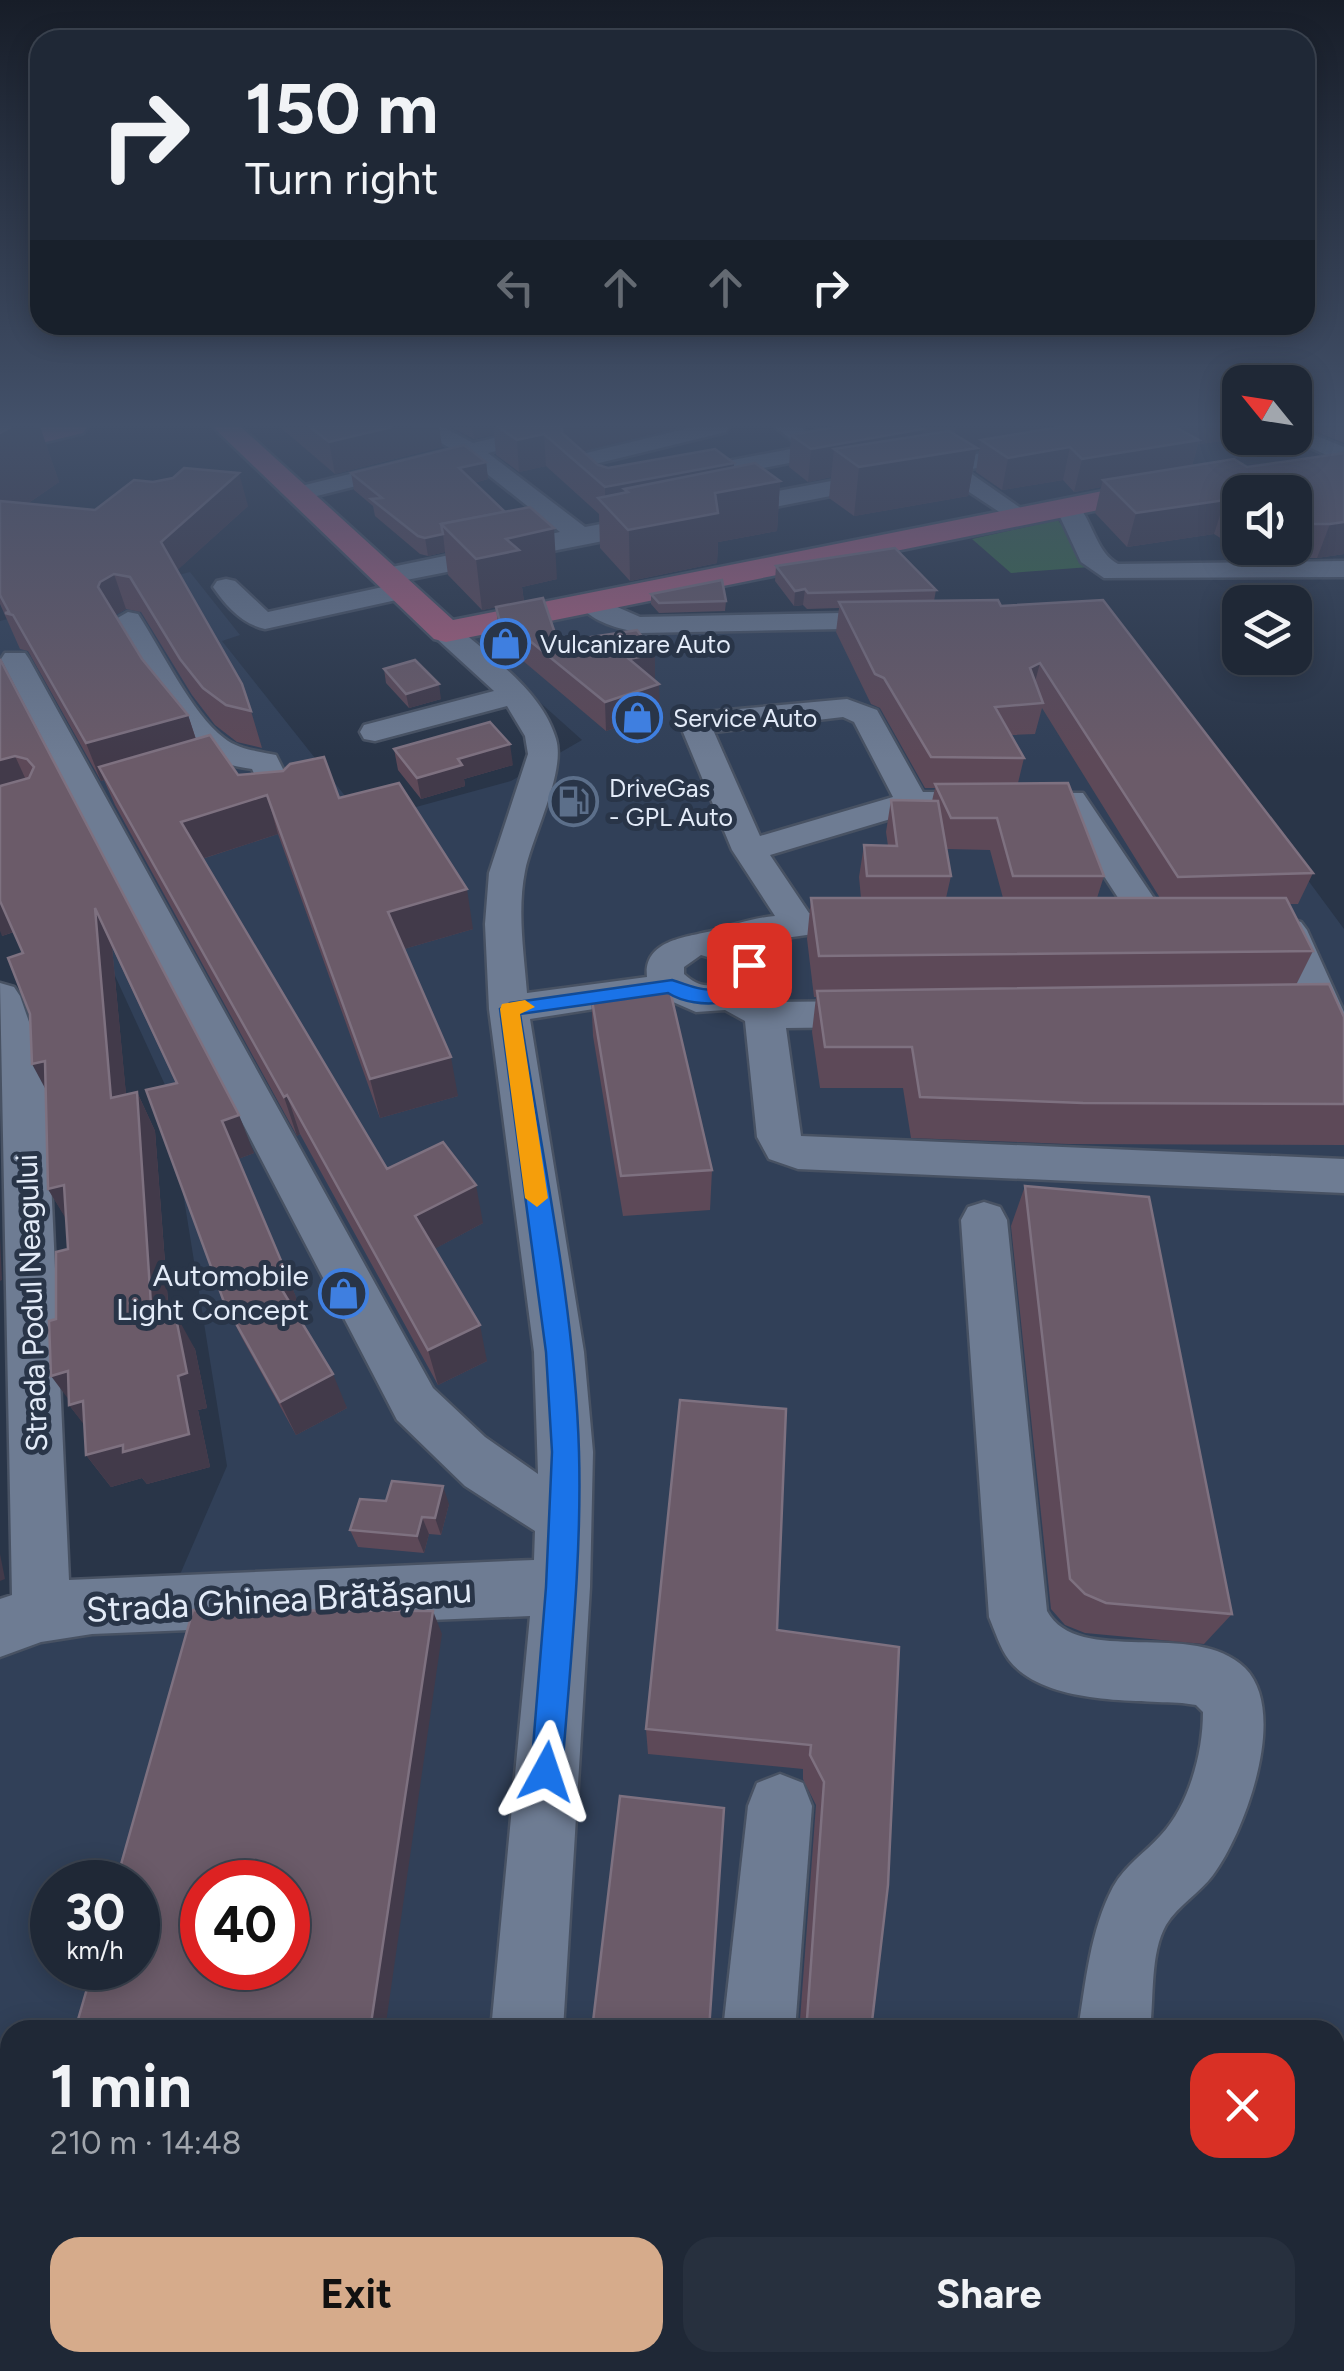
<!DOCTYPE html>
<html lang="en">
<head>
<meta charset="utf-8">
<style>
	body { margin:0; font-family:Figtree,sans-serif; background:#27303e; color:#f1f3f6; height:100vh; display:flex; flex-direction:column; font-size:38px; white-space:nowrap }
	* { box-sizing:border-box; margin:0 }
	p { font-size:32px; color:#a1a6ad }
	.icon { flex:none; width:55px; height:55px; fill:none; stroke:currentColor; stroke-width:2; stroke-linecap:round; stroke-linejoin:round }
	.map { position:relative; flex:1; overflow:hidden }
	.sheet { position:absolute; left:0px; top:2020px; width:1345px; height:352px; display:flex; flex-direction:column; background:#1f2836; border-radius:30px 30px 0 0; box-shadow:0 5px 25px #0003,0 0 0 2px #3c4451 }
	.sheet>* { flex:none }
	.banner { position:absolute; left:30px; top:30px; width:1285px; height:305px; border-radius:30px; box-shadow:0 5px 25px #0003,0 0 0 2px #3c4451; background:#1f2836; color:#f1f3f6; overflow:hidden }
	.needle { width:65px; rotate:300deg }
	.tools { position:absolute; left:1222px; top:365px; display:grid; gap:20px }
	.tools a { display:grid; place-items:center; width:90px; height:90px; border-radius:20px; background:#1f2836; box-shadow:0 5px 25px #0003,0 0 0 2px #3c4451; font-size:50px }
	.speed { position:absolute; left:30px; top:1860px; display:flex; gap:20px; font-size:50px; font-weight:700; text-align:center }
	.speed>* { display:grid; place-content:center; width:130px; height:130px; border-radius:50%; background:#1f2836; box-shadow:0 5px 25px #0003,0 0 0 2px #3c4451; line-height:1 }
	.speed small { font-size:25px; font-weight:400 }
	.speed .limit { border:15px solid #d22; background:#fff; color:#111 }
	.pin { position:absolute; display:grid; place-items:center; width:85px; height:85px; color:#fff; margin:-42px; border-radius:20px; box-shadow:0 5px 15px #0006 }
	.me { position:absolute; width:110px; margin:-55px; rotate:5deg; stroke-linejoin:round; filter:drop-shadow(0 0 8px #0008) }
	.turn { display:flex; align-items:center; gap:35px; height:210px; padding:0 50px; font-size:45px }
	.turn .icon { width:130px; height:130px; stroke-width:2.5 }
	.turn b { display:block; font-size:70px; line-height:85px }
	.lanes { display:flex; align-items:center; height:95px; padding:0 50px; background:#0003; justify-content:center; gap:50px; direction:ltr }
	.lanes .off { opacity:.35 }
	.round { display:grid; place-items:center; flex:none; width:105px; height:105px; border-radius:30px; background:#27303e }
	.overview { display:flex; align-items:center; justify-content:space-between; height:170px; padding:0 50px }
	h1 { font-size:60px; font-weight:700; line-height:75px }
	.cta { display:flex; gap:20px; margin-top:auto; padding:20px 50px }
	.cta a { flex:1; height:115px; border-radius:30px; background:#d6ab8b; color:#111; font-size:40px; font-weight:700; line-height:115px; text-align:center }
	.cta a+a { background:#27303e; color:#f1f3f6 }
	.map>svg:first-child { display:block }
</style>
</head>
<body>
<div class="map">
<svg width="1344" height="2371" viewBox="0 0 1344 2371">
	<rect width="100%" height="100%" fill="#293548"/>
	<path fill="#314058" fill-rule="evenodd" d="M190,572L240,635L222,641L365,821L511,781L582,740L468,638L592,613L636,633L777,632L1115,619L1344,929V2371H0V1653L14,1646L159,1623L227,1466L166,1087L0,725V621ZM52,1882H138V1968H52ZM202,1882H288V1968H202ZM10,2030H1335V2362H10Z"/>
	<path fill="#386c46" d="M1058,520L1090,567L1011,573L972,539Z"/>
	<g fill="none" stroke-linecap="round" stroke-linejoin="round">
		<defs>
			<g id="minor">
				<path d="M416,427H443L473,443L541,427H577L574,432L488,453L585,527L927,463L880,427H905L950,459L1039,442L1050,449L1039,456L966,470L1025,511L1028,516L1025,521L1016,523L942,474L386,584L373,576L377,570L560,532L467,458L297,501L285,494L289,489L451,449Z"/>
				<path d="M693,427H729L726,432L595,464L625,490L621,495H605L567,462L570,457Z"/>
				<path d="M775,427H800L831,450L820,457L676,485L664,478L676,471L801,447Z"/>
				<path d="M1295,427L1344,447V463L1289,438H1295Z"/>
				<path d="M1067,499C1091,505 1092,551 1118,564L1344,561V577L1104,578L1081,562L1055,506Z"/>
				<path d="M226,579L235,581L268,612L401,583L414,591L410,597L265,629C242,624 226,606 213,587L217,581Z"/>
				<path d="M592,596L640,617L896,612L910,620L896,628L640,633C617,628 594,623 578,604L582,598Z"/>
				<path d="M128,612L138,614C161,649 192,714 224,738C239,750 258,751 276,755L298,799L293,806H269L252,769C234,766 215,763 201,751C172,727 135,654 114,620Z"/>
				<path d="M446,624L456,626C492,658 542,691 556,739C566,772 532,836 525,871C517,911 524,953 527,993L647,977C643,940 687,937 712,931C734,925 751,918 775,916L732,850L683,732L695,714L706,712L847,699L877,710L923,792L1083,793L1170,922L1165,930L1152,934L1139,930L1061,810L914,812L770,855L809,913L835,915L840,923L835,931L749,943L758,947L768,969L756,993L771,1002L872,1001L886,1005L892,1014L886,1023L872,1027L786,1028L801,1136L1344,1159V1193L798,1169L769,1159L757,1137L745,1021L725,1010L696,1012L664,998L530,1019L584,1352L593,1452L590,1587L563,2030H491L530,1616L92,1634L41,1642L0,1657V1599L12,1595L0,983L14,987L20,996L43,1062L47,1090L69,1580L534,1560L535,1531L465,1486L397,1420L1,659L5,653H25L29,659L433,1388L485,1437L538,1474L534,1352L489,1009L485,924L489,873L528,754L525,736L507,706L375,741L364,739L360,732L364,725L494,691L436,638L432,632L436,626ZM843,717L854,722L893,797L760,836L714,732ZM701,955L728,963L727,976C712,989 699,988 684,974V967Z"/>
				<path d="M1271,912L1301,922L1307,930L1344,1012V1071L1329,1067L1273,937L1258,932L1253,924L1258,916Z"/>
				<path d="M984,1202L1000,1207L1007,1220L1047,1611C1078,1668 1195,1618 1245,1668C1289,1712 1245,1832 1213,1875C1200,1893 1178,1905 1166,1925C1150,1953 1154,1998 1150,2030H1078C1086,1981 1090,1931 1113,1887C1125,1865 1145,1853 1161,1835C1189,1805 1203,1753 1203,1712L1196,1705L1182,1703C1132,1700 1043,1704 1009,1660C1000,1648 995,1631 989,1617L961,1220L968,1207Z"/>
				<path d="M780,1774L803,1783L812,1806L795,2030H723L748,1806L757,1783Z"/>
				<path d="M461,2362H543L542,2371H460Z"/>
				<path d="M651,2362H733L730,2371H648Z"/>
				<path d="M867,2362H970L974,2371H870Z"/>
				<path d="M1062,2362H1144L1145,2371H1063Z"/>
			</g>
			<g id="major">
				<path d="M42,427H87L83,433L0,453V437Z"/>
				<path d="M213,427H241L453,620L1173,477L1183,480L1187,486L1183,492L1173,495L446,642L434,639Z"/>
			</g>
		</defs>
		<use href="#minor" stroke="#485263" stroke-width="5"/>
		<use href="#major" stroke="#485263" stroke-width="5"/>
		<use href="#minor" fill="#6e7c93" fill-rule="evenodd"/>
		<use href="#major" fill="#ae607f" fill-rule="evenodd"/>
	</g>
	<g fill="#5d4958" fill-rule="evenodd">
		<path d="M0,427H40L59,482L27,504L95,510L248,506L177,570L251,711L262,748L237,742L215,725L192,695L141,612L126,609L115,615L142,659L188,715L196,739L238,775L339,798L473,929L404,949L458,1096L380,1118L278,834L202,859L387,1169L483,1223L434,1249L487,1361L438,1385L300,1134L297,1136L115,805L104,780L101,781L28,651L20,649L0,604Z"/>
		<path d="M280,427H439L442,447L335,474Z"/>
		<path d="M451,427H678L583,451L598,465L608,468L734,463V467L780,481L777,531L718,542L717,563L630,581L600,548L599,514L546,466L519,472L496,455L494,434L474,439Z"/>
		<path d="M811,427H1240V438H1246L1198,444L1192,466L1247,467L1344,453V554L1317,558H1252L1214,534L1127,547L1095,513L1101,487L1074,492L1063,480L1002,490L976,472L979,450L976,451L968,496L854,516L829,498L831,477L808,482L789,467L791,435L816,430ZM1240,492H1295V548H1240Z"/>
		<path d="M1304,427H1344V443Z"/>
		<path d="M486,462L488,479L474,483L557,579L522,587L524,602L558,642L655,681L660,713L606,731L522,660L506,662L499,635L496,607L482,610L448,575L445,552L428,556L420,554L375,516L373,506L354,490L351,473Z"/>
		<path d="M776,566L936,590L934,601L1001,606L1313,873L1298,904H1289L1313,951L1296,985L1344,1017V1145L1068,1144L911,1138L903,1088H820L812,1032L816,997H814L807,939L811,898H861L859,877L864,845L888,846L886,832L891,800L932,801L935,788H925L880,708L871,704L836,632L839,608L807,609L803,605L794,606L775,581ZM1042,708L1160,898H1097L1104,876L1018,783L1024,758L1011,735L1035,734ZM946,849L990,850L1003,898H946L951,876Z"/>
		<path d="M651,594L726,601L725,611L659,613L651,604Z"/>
		<path d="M0,659L254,1153L238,1159L300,1307L294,1309L347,1408L296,1435L242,1338L224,1302L176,1083L112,947L126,1095L137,1092L155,1131L169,1315L195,1349L207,1408L198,1410L210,1467L147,1484L142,1478L111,1487L86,1455L85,1425L69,1405L56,1319L68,1249L66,1218L48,1189L46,1089L30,1014L23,953L14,932L2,936Z"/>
		<path d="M384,669L441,699L409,708L386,683Z"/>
		<path d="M394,749L513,765L464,779L465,786L421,799L398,770Z"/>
		<path d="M591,994L712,1170L710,1210L623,1216L593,1036Z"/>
		<path d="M1025,1186L1232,1614L1204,1644L1085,1633L1065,1625L1051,1609L1011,1226Z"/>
		<path d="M386,1501L449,1504L441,1535L429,1534L424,1553L358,1547L350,1530Z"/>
		<path d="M777,1630L899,1647L871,2030H777L781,2022L800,2020L816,1805L803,1779V1769L648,1754L646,1729Z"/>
	</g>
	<g fill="#423a4a">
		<path d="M8,427H40L59,482L5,519L0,506V433Z"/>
		<path d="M392,427H439L442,447L335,474L329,442Z"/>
		<path d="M472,427H494V434L474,439Z"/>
		<path d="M562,427H678L567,455L561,428Z"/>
		<path d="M956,427H1118L981,440L979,450L976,451L968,496L854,516L859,467L834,449L831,477L808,482L811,449L923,429L919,457L952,451Z"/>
		<path d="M1160,427H1240V438H1246L1198,444L1190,472L1103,480L1101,487L1074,492L1082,459Z"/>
		<path d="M544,434L546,466L519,472L517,440Z"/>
		<path d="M1070,447L1063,480L1002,490L1008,458Z"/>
		<path d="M486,462L488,479L461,486L459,468Z"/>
		<path d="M734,463L733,490L780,481L777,531L718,542L717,563L630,581L628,492L624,489L625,517L605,506V487Z"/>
		<path d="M239,473L248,506L171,576L161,542Z"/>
		<path d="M1225,500L1214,534L1127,547L1136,513Z"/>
		<path d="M1344,522V554L1317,558L1330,524Z"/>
		<path d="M554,528L557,579L522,587L524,602L482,610L476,559L466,548Z"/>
		<path d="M443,534L445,552L428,556L425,538Z"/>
		<path d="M114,574L126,609L112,617L98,587L100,582Z"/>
		<path d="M805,589L803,605L794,606L795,591Z"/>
		<path d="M519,632L522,660L506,662L503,634Z"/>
		<path d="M655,654V683L629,659Z"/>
		<path d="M1040,663L1032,693L1030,668Z"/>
		<path d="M439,684L441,699L409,708L406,694Z"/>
		<path d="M659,684L660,713L606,731L605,702Z"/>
		<path d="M188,715L200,752L99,767L104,780L101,781L86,743Z"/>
		<path d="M510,744L513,765L464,779L465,786L421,799L417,778L458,759Z"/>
		<path d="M15,756L32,793L0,803V760Z"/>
		<path d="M267,795L278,834L195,861L181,822Z"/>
		<path d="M467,889L473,929L397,951L388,912Z"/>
		<path d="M0,900L16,931L2,936L0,931Z"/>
		<path d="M95,908L112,947L130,1136L111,1098Z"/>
		<path d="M451,1057L458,1096L380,1118L370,1079Z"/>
		<path d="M45,1061L53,1103L32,1064Z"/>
		<path d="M137,1092L155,1131L172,1356L152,1320Z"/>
		<path d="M287,1095L300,1134L297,1136L284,1097Z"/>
		<path d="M239,1115L254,1153L238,1159L222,1121Z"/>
		<path d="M64,1185L71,1227L48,1189Z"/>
		<path d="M476,1185L483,1223L425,1254L415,1216Z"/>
		<path d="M0,1236L2,1280L0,1281Z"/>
		<path d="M285,1270L300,1307L289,1311L273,1275Z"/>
		<path d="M175,1313L195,1349L207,1408L198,1410L210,1467L147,1484L142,1478L111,1487L86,1455L178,1376Z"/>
		<path d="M480,1325L487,1361L438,1385L428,1350Z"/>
		<path d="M68,1371L93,1406L95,1439L69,1405L72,1404L51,1376Z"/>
		<path d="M333,1374L347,1408L296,1435L280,1402Z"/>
		<path d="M443,1486L449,1504L441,1535L435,1518Z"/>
		<path d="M422,1517L429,1534L424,1553L417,1536Z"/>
		<path d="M0,1554L5,1579L0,1581Z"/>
		<path d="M433,1611L442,1634L385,2030H370Z"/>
		<path d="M319,2362H337L335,2371H318Z"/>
	</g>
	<g fill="#6b5b69" stroke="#7e7180" stroke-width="2.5" fill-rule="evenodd">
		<path d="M0,427H11L0,433Z"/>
		<path d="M310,427H392L329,442Z"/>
		<path d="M498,427H562V433L598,465L608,468L715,449L734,463L605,487L544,434L517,440Z"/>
		<path d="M836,427H919L923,429L811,449L791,435Z"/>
		<path d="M1059,427H1175L1199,440L1082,459L1070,447L1008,458L981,440Z"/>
		<path d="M949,431L977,448L859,467L834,449Z"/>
		<path d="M464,445L486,462L459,468L505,512L441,524L443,534L425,538L418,536L371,499L382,498L351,473Z"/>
		<path d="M1344,453V522L1330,524H1295V492H1240V509L1225,500L1136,513L1103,480L1234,459L1247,467Z"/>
		<path d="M755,463L780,481L715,493L718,513L628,530L598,498L628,492L624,489Z"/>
		<path d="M184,468L239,473L161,542L242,684L251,711L226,705L203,688L180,659L130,577L114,574L100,582L98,587L142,659L188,715L86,743L13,615L5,613L9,612L0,595V501L95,510L134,480L153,482L173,478Z"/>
		<path d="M530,507L554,528L506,539L519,550L476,559L441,524Z"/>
		<path d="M895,548L936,590L808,593L805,589L795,591L776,566Z"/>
		<path d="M722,580L726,601L659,603L651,594Z"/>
		<path d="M543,598L558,642L637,630L655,654L629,659L659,684L605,702L519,632L503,634L496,607Z"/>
		<path d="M998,600L1001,606L1103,600L1313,873L1178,877L1040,663L1030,668L1043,703L995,707L1024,758L931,757L884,678L875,674L839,602Z"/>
		<path d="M0,659L239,1115L222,1121L285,1270L273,1275L333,1374L280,1402L224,1302L146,1090L177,1083L95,908L111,1098L137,1092L152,1320L175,1313L187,1373L178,1376L189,1434L123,1452V1445L86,1455L83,1401L69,1405L68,1371L51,1376L49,1321L56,1319V1252L68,1249L64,1185L48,1189L45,1061L32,1064L30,1014L8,958L23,953L0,901V786L29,778L34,767L27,759L15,756L0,760Z"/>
		<path d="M415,660L439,684L406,694L384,669Z"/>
		<path d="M490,722L510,744L458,759L462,765L417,778L394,749Z"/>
		<path d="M210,735L238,775L283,771L290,764L324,757L339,798L399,783L467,889L388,912L451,1057L370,1079L267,795L181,822L387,1169L443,1142L476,1185L415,1216L480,1325L428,1350L287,1095L284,1097L99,767Z"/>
		<path d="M1068,783L1104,876H1013L997,818H951L935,784Z"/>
		<path d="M891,800L938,801L951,876H867L864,845L897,846Z"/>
		<path d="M811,898H1286L1313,951L819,956Z"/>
		<path d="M1329,984L1344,1017V1104L1083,1103L920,1097L912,1047H825L817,991Z"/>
		<path d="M669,986L712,1170L621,1176L591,994Z"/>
		<path d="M1025,1186L1149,1197L1232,1614L1106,1603L1085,1594L1070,1579Z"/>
		<path d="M680,1400L786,1409L777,1630L899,1647L888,1885L871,2030H780L781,2022L807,2019L824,1782L810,1755L811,1745L646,1729Z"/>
		<path d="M392,1481L443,1486L435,1518L422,1517L417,1536L350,1530L360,1499L386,1501Z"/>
		<path d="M193,1610L433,1611L370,2030H75L93,1968H138V1882H116ZM202,1882H288V1968H202Z"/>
		<path d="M620,1796L724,1808L709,2030H592Z"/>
		<path d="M10,2262V2362H319L318,2371H0V2297Z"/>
	</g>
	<linearGradient id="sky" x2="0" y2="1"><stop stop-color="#171d28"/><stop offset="0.56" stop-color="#43516a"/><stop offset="1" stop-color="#43516a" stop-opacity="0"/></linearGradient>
	<rect width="1344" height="759" fill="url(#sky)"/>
	<path fill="#1a73e8" stroke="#114b97" stroke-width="2.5" d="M749,959L759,965C760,1008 696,1011 668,993L520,1014C542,1156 575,1309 579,1452C582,1558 570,1666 562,1772L558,1783L546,1788L535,1783L531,1772L546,1587L552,1452L546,1352L500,1009L510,1003L672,980C701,989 705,995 736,982L740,965Z"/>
	<path fill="#f59e0b" d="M525,1000L535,1007L520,1014L548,1198L537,1207L525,1198L500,1009L502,1004Z"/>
	<defs>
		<symbol id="shop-ring" viewBox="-11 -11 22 22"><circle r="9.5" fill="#293548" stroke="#3f7fe0" stroke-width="1.5"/><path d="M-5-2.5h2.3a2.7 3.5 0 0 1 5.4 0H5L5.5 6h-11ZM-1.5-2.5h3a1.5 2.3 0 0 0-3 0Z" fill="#3f7fe0"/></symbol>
		<symbol id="fuel-ring" viewBox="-11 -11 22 22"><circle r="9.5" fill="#293548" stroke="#5c6f8a" stroke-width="1.5"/><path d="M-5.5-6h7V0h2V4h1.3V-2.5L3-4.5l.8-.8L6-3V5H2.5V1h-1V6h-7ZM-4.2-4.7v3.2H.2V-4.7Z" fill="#5c6f8a"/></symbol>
	</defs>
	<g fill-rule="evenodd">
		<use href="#shop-ring" x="478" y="616" width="55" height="55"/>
		<use href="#shop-ring" x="610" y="690" width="55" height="55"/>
		<use href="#fuel-ring" x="546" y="774" width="55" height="55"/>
		<use href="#shop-ring" x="316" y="1266" width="55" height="55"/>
	</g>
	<g text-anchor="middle" stroke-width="10" stroke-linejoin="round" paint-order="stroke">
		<g font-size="25" fill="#e3ebf8" stroke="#293548" text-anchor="start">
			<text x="540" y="653">Vulcanizare Auto</text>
			<text x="673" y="727">Service Auto</text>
			<text x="609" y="797">DriveGas<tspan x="609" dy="29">- GPL Auto</tspan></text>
		</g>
		<g font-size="30" fill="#e3ebf8" stroke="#293548" text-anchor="end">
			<text x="309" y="1286">Automobile<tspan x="309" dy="34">Light Concept</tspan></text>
		</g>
		<g font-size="30" fill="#e3ebf8" stroke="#293548">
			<text transform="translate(32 1303) rotate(-92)" y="10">Strada Podul Neagului</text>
		</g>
		<g font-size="35" fill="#e3ebf8" stroke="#293548">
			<text transform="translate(279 1600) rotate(-3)" y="12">Strada Ghinea Brătășanu</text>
		</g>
	</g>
</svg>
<div class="tools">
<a><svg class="needle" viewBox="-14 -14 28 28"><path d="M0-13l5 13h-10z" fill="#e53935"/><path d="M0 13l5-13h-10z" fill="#a1a6ad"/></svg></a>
<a><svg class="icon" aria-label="sound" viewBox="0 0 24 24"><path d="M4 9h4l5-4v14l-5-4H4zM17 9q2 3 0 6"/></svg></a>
<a><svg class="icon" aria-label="layers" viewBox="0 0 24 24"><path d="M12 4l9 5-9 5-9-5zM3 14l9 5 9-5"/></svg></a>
</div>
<div class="speed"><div>30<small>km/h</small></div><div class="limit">40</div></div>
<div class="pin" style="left:749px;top:965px;background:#d93025"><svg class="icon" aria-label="arrive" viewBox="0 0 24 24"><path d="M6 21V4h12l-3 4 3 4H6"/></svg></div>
<svg class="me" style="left:546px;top:1772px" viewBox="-20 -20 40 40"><path d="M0-17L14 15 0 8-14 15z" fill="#1a73e8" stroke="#fff" stroke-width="4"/></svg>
<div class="banner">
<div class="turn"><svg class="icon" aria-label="right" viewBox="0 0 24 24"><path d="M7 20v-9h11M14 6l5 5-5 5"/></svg><div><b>150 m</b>Turn right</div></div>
<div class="lanes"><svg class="icon off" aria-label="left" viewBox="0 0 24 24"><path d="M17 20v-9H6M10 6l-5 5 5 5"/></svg><svg class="icon off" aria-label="ahead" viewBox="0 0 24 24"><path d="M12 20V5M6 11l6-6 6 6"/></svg><svg class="icon off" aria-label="ahead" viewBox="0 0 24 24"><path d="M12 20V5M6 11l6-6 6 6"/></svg><svg class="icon" aria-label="right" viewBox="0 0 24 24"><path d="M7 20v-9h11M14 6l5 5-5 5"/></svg></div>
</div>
<section class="sheet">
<div class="overview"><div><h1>1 min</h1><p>210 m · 14:48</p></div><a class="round" style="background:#d93025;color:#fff"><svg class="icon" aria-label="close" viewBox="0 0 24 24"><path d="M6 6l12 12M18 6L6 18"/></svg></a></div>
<div class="cta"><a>Exit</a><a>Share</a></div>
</section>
</div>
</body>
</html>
